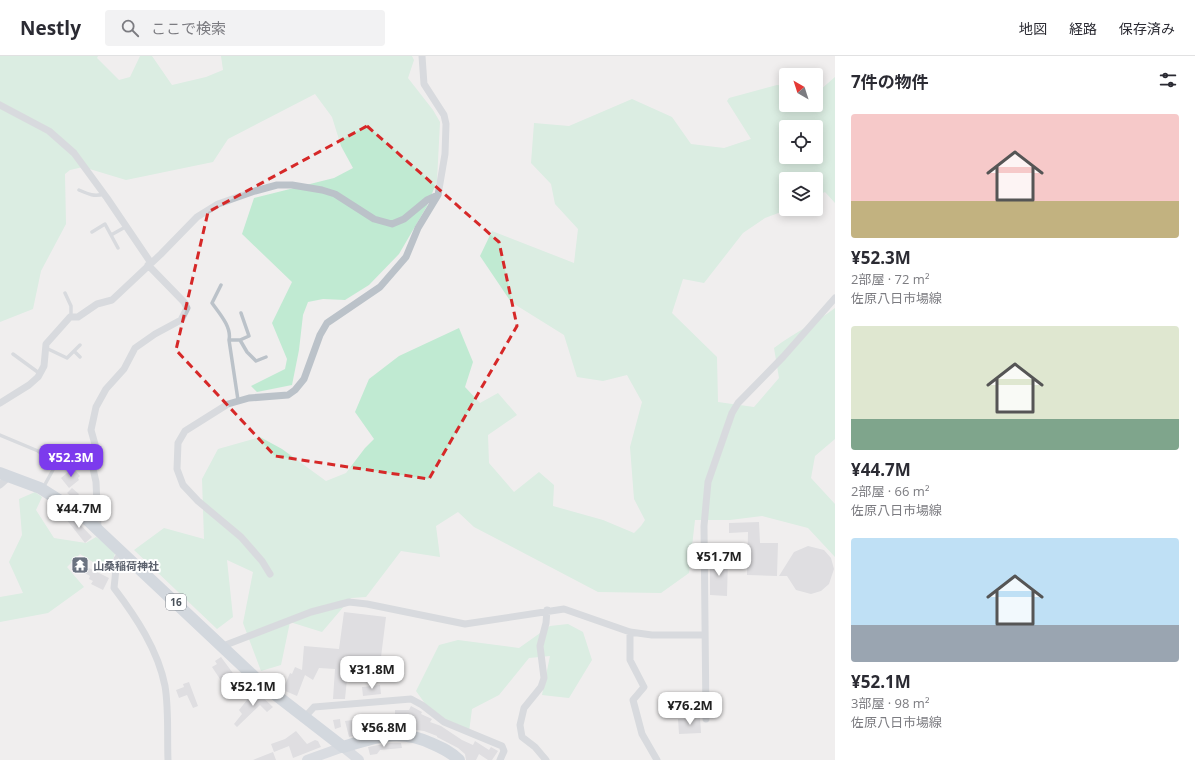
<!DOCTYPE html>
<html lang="ja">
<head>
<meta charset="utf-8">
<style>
	body { margin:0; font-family:"Open Sans","Noto Sans JP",sans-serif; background:#f2f2f3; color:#2b2b33; height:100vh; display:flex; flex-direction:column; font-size:15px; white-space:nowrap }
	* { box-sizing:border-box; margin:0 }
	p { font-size:13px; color:#7c7c81 }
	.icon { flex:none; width:22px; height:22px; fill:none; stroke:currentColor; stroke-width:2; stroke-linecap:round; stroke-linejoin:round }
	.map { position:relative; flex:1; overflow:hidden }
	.drawer { display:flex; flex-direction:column; background:#fff; width:360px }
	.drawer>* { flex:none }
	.needle { width:26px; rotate:321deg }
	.controls { position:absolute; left:779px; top:12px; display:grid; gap:8px }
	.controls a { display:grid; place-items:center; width:44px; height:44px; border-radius:4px; background:#fff; box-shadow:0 2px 10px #0003; font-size:20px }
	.price { position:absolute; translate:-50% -34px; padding:0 9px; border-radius:8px; background:#fff; color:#222; font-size:13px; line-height:26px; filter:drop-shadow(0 1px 2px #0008) }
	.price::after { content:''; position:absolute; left:50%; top:24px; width:12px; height:9px; margin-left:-6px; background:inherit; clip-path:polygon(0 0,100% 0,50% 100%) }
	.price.selected { background:#7c3aed; color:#fff }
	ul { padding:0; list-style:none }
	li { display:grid; align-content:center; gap:8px; height:212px; padding:0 16px }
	li span { display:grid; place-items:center; height:124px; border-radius:4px; color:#555 }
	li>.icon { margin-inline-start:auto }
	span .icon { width:72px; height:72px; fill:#fffc; stroke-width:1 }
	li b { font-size:17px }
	h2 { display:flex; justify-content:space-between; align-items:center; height:48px; padding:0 16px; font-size:17px }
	header { display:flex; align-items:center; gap:24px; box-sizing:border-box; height:56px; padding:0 20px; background:#fff; border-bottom:1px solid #e1e1e2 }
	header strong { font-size:19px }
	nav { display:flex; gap:22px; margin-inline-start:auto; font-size:14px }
	.search { width:280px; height:36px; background:#f2f2f3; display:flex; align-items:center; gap:10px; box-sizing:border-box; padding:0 14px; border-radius:4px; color:#7c7c81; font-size:15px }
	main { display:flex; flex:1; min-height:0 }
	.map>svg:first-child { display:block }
</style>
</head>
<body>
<header>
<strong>Nestly</strong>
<div class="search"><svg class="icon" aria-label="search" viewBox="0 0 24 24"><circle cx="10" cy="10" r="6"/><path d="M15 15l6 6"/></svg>ここで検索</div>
<nav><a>地図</a><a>経路</a><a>保存済み</a></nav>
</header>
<main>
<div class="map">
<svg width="835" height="704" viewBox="0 0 835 704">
	<rect width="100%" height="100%" fill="#f0eeee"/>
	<path fill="#c0ead2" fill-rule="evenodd" d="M0,0H98L97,2L119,24L130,21L140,0H152L172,29L206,21L223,14L221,0H412L414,4L408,22L433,54L440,66L437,125L427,150L399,198L369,229L345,244L323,243L308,246L303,259L299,294L292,329L257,336L251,330L285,313L287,303L272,267L292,226L242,178L254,142L334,122L353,112L341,90L332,61L315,38L228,83L213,106L126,124L83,111L70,114L65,118L66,168L41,215L33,253L0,266Z
		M835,21V147L825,136L816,140V123H786V153H789L765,162L743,177L704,227L683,223L672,257L717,301L718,346L754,351L779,322L774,292C794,277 815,267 835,252V383L815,400L811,422L835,448V501L808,472L762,460L730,464H695L689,517L661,537L598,536L474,471L458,456L436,470L440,501L401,495L366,541L351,542L322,576L290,566L281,609L261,615L243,567L253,516L227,504L233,561L217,573L134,494L164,472L204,483L202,423L218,393L260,381L282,393L326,425L346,417L365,392L374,383L355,356L369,323L399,300L459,272L473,306L465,331L480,347L498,337L517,359L488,379L489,407L514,436L539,416L554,429L553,450L603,464L634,477L641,470L645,464L634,443L630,391L642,346L627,319L603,325L577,321L564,279L511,246L480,200L492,175L574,207L578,173L555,148L551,128L531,107L534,67L569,70L632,43L672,61L691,88L724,92L751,83L727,45L729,42L777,29L786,30V49H816V33L820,34ZM786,71H816V101H786Z
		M35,436L42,441L36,454L54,482L86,487L96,481L116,495L111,509L101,511L80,498L67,511L84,531L48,557L0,566V541L23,537L9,506L22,479L19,443Z
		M568,568L583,576L592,604L569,642L542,639L550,600L529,602L499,639L472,653L469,676L432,657L416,635L439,589L458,584L519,592L550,570Z"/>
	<path fill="#c9cad0" d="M73,412L80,420L78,422L79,424L69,432L61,422Z
		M72,432L79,438L75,443L67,437Z
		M70,460L76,464L92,481L85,487L66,463Z
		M759,466L760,487H778L777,520L747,519L748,476L729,477V467Z
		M808,490L824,494L831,502L834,513L829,528L821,535L811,538L796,534L787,520H779L794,496Z
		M710,502H728L727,540L710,539Z
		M77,503L88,509L87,511L109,522L103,534L91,528L93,525L89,523L90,520L71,509Z
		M344,556L386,561L379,617L348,613L345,643H333L335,613L319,612L313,624L305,619L297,640L283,634L290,617L292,618L295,611L302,614L304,590L339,593Z
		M221,601L238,624L226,632L212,611L217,608L215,605Z
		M189,626L198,650L193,652L187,639L179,642L176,634L184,631L183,628Z
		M380,629L381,638L363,640L362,631Z
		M255,634L273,651L267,656L260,649L237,671L234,668L242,658L239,654Z
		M669,638H680V657H669Z
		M411,650L422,656L421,658L432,663L430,666L441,670L462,684L473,689L475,685L489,694L491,691L498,695L492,704H488L479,698L476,704H466L465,698L458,692L437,681V680L424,675L402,672L404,663H395V654H409Z
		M373,658L375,674L366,675L365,661L366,659Z
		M700,662L701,677L679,678L678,663Z
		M340,663L341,671L335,673L333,664Z
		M352,664L356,679L349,681L345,665Z
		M296,675L307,688L315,684L318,685L321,691L293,702L289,690L274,696L271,688L285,683Z
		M389,687H401L402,692L380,694L377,698L370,699L368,691Z
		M273,696L276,704H253Z"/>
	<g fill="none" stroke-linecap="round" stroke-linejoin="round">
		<path stroke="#bbc2c9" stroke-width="3.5" d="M79,134C88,138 94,141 104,138
			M92,176L105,168L118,192
			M111,179L127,170
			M221,229L212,247C219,257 232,271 229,284L238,344
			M65,237L71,250V261
			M229,284H240L249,280L241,257
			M240,284L247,296L256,305L266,301
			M46,292L67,302L80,289
			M74,295L80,301
			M13,298L39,317
			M0,379L38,395L53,406L54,412L43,432"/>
		<path stroke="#bbc2c9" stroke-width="7" d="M0,49L49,75L74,97L107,142L151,207
			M0,347L29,329L38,321L44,310L46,288L70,261H78L97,248L112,244L161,198L197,161L218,148L255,135L277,129H292L322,134L335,138L374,163L392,168L404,163L427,144L438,139
			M0,429L10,420
			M98,472L96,426L92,408L96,392L91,374L96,351L106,333L124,313L135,292L155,278L181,264L187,252L184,246L148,209
			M122,496L117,503L114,532C136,561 158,594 165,630C169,654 167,680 168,704
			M270,518L262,505L241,481L198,445L183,429L177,413L178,387L185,375L228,348L249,342L288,339L295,334L304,323L320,279L327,267L380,231L406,201L418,172L438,139L445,98L446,68L444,59L424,28L422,0
			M630,576V604L644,631L633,644L642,678L657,704
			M223,590L311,556L349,546L367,548L465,568L564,553L630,576L652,579H705
			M304,662L314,651L411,643L422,649L444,666L502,690L504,695L500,704
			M706,663L704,470L708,426L732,357L738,347L783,301L835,242
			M546,704L535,691L522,681L520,669L524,652L541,631L544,622L540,590L546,567L547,554"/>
		<path stroke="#bdc5d0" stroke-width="10" d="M307,704L343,691L359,704"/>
		<path stroke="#b0bcca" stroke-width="12" d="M0,417L40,432L81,458L263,629L343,691C376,681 400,672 433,688C442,692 451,696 459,704"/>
	</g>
	<path d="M0 0H835V704H0ZM367,70L499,186L517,270L429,423L275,400L176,294L208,156Z" fill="#f0eeee" fill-opacity=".55" fill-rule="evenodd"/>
	<path fill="none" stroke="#d62828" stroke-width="3" stroke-dasharray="8 5" stroke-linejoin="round" d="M367,70L499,186L517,270L429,423L275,400L176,294L208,156Z"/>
	<defs>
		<g id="temple-square" transform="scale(0.9)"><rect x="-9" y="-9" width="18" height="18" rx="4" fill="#6b7280" stroke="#fff"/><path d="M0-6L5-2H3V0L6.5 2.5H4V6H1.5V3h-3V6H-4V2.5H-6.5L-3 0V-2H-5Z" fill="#fff"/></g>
	</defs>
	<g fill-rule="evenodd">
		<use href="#temple-square" x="80" y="509"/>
	</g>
	<g text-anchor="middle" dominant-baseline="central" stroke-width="4" stroke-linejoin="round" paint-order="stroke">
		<rect fill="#fff" stroke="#7f848b" stroke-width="1" x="166" y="538" width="20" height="16" rx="3"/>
		<g font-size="10" font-weight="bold" fill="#485059">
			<text x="176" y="546">16</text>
		</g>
		<g font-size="11" font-weight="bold" fill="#5b616d" stroke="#fff" text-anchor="start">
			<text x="93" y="509">山桑稲荷神社</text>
		</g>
	</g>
</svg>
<div class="controls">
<a><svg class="needle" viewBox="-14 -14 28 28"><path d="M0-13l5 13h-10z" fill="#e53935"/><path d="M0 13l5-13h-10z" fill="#7c7c81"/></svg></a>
<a><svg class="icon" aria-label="locate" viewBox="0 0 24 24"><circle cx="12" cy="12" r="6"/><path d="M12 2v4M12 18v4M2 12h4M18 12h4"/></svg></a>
<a><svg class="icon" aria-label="layers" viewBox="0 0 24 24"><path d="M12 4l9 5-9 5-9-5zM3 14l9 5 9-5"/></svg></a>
</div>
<b class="price selected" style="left:71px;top:422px">¥52.3M</b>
<b class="price" style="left:79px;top:473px">¥44.7M</b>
<b class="price" style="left:719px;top:521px">¥51.7M</b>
<b class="price" style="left:372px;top:634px">¥31.8M</b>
<b class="price" style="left:253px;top:651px">¥52.1M</b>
<b class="price" style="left:690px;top:670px">¥76.2M</b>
<b class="price" style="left:384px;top:692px">¥56.8M</b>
</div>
<section class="drawer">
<h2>7件の物件<svg class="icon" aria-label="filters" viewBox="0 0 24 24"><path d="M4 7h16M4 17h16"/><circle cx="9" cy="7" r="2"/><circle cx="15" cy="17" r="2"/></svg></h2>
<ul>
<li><span style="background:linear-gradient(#f6c9c9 70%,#c2b280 0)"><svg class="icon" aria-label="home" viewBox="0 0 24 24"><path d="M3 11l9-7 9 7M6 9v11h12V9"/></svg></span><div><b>¥52.3M</b><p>2部屋 · 72 m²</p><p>佐原八日市場線</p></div></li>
<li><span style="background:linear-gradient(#dfe7d0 75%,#7fa58c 0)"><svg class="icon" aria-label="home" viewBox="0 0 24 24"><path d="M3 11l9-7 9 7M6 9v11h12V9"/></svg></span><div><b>¥44.7M</b><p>2部屋 · 66 m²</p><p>佐原八日市場線</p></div></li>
<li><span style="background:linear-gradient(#bfe0f5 70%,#9aa5b1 0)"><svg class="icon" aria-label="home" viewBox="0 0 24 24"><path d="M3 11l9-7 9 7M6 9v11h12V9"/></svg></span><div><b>¥52.1M</b><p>3部屋 · 98 m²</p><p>佐原八日市場線</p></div></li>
</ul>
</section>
</main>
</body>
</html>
